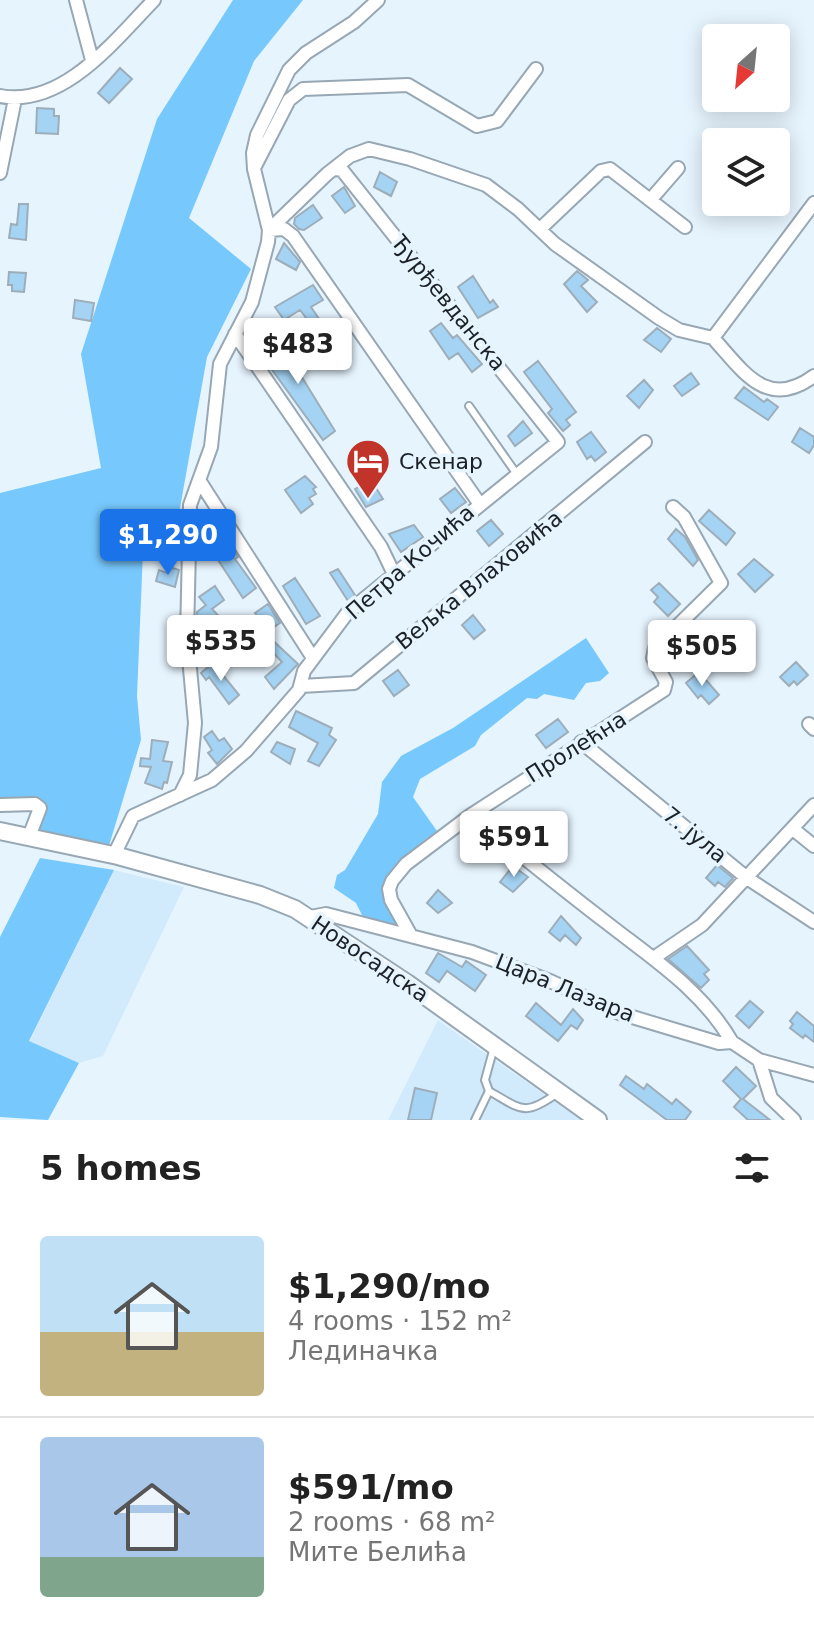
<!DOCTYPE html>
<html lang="en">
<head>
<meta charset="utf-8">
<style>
	body { margin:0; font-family:"DejaVu Sans",sans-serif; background:#f6f6f6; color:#222; height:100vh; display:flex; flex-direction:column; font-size:30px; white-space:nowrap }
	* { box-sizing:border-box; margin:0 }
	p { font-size:26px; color:#767676 }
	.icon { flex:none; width:44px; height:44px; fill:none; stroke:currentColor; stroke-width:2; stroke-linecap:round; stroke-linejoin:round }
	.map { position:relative; height:1120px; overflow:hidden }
	.drawer { display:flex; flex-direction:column; background:#fff; flex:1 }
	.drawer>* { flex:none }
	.needle { width:52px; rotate:207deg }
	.fabs { position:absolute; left:702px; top:24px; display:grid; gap:16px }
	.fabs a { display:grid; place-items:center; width:88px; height:88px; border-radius:8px; background:#fff; box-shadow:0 4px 20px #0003; font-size:40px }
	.price { position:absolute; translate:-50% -68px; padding:0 18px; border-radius:8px; background:#fff; color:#222; font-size:26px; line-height:52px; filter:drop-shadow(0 2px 4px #0008) }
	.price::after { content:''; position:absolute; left:50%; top:48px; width:24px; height:18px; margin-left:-12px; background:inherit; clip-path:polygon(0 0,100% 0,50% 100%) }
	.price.on { background:#1a73e8; color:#fff }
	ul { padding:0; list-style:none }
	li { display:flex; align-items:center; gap:24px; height:200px; padding:0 40px }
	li+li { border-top:2px solid #e0e0e0 }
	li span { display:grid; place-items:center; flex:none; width:224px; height:160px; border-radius:8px; color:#555 }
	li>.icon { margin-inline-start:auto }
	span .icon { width:96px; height:96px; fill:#fffc; stroke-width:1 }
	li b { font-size:34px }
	h2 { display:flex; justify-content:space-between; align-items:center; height:96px; padding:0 40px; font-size:34px }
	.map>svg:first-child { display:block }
</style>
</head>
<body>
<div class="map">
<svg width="814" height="1120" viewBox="0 0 814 1120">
	<rect width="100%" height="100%" fill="#e6f4fe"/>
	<path fill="#d2ebfc" d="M114,870L184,887L103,1056L79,1063L29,1042Z
		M438,1020L565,1109L582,1120H388Z"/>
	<path fill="#77c8fd" d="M233,0H303L254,61L189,218L251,269L207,357L173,547L143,551L137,696L141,740L108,849L27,830L39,799L0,798V493L101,468L81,354L157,119Z
		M586,638L609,673L600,681L586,683L574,700L544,694L537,699L527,698L481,735L475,746L420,779L413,797L437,831L422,842L385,882L384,892L401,924L394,926L363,917L356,903L334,888L337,875L345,870L378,814L382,782L401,756L453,728Z
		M40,858L114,870L29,1041L79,1063L48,1120L0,1117V937Z"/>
	<path fill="#a4d3f4" stroke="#9daeba" stroke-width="2" d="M120,68L132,79L109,103L98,93Z
		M37,108L54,109V116H59L58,134L36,133Z
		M380,172L397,182L391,196L374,187Z
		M344,187L355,206L345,213L332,196Z
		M19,204H28L26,240L9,238L11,224L17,225Z
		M313,205L322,218L304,230L299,229L294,224L295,218Z
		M284,243L300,262L296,270L276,259Z
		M577,271L588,280L581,286L597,302L587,312L564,284Z
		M9,272L26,273L24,292L12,291V285H8Z
		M473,276L490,303L493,300L498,307L478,318L458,287Z
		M313,285L323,300L311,307L326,329L334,324L343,338L329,348L300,310L284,320L275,307Z
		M75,300L94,303L91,321L73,318Z
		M441,323L453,338L457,335L482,364L472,372L458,353L449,359L430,331Z
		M657,328L671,339L661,352L644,340Z
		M297,330L302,337L284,348L335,431L323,440L262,356Z
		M538,361L576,412L566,420L570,425L563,431L548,413L552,409L524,372Z
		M691,373L699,384L682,396L674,386Z
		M644,380L653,390L639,408L627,396Z
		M744,387L764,402L767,399L778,407L768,420L735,398Z
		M523,421L532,433L515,446L508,436Z
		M800,428L814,437V445L809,453L792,442Z
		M591,432L606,452L595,461L591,456L587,459L577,442Z
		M305,476L316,487L313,489L316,494L309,498L313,504L301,513L285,490Z
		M371,480L383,499L366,507L355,489Z
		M455,488L466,502L451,513L440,499Z
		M709,510L735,533L726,545L699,521Z
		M491,520L503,534L489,546L477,531Z
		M414,525L423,537L401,552L389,534Z
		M676,529L685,537L698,560L693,566L668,539Z
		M221,530L238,557L235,559L256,588L243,598L205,540Z
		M754,559L773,575L755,592L738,574Z
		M169,567L179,570L175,587L156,581L159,570L167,573Z
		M338,569L355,595L348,601L330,573Z
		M295,578L320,616L306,624L283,586Z
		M659,583L680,604L668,616L654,602L658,597L651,590Z
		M215,586L224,600L212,609L229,627L217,636L211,629L205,634L196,624L197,612L206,605L199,597Z
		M268,604L280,623L268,631L255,613Z
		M473,615L485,630L474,639L462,625Z
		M252,621L298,664L274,689L265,677L282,662L260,639L246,652L238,643L255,632L249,624Z
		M704,644L718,658L715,661L718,665L707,674L693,656V652Z
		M796,662L808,675L797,685L794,681L789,686L780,677Z
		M213,663L239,695L229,704L209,677L206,680L201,673Z
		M398,670L409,685L394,696L383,681Z
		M699,672L719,695L709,704L701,695L698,698L686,683Z
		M296,711L332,728L329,735L336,740L319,766L308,761L318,743L289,727Z
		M558,719L568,732L546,748L536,735Z
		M212,731L219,741L224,738L232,749L217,764L208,753L212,750L204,737Z
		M152,740L168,742L163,761L172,762L167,783L164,782L162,789L145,783L151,767L140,766L141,758L150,759Z
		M277,742L295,749L290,764L271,752Z
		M717,865L733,878L725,887L718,882L715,886L706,878Z
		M513,866L528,877L513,892L500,882Z
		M438,890L452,903L438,913L427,903Z
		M561,916L581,938L576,945L565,935L560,941L549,932Z
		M687,946L709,970L704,974L709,980L701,988L668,959Z
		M438,953L462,967L466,961L486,975L475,991L447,971L439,982L426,973Z
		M750,1001L763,1012L749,1028L736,1016Z
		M536,1003L561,1025L573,1009L583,1020L577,1029L571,1025L558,1041L526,1016Z
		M797,1012L814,1026V1042L805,1035L803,1038L790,1028L793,1024L790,1021Z
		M736,1067L756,1086L743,1099L770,1120H748L734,1107L741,1099L723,1081Z
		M626,1076L644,1089L647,1084L672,1104L676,1099L691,1112L685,1120H667L620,1085Z
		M415,1088L437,1093L431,1120H408Z"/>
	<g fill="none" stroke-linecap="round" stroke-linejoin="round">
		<g stroke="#97a7b3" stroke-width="10">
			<path id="lane" d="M469,406L516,473
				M189,624L221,664
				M489,1091C521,1109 524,1117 556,1094
				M475,1120L489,1091L485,1080L494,1047"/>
		</g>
		<g stroke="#97a7b3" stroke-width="16">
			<path id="street" d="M76,0L92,60
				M0,96C63,108 115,40 154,0
				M255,166L289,100L303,89L408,85L477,126L497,121L536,69
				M0,173L15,99
				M652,198L678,168
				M540,229L601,171L610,169L685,227
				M269,230L327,174L350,156L369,149L410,159L486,185L518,209L555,244L659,318L679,330L713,338C743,371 767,411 814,376
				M269,230L284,229L293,236L479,503
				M235,334L381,547L393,572
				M713,338L814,203
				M199,480L313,658
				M301,686L354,683L645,442
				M809,724L814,729
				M581,742L747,878L814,922
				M180,795L190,775L195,723L187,636L190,505L211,447L220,364L252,302L268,242L269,230L254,169L253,153L257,135L289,70L306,53L354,22L378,0
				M0,805L35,804L40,808L29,837
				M471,815C516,851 561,888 607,923C653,959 702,990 732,1042
				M793,829L814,846
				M114,855L133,816L212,780L246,751L299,690L304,671L348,612L558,442L342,170L336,169
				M310,917L326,914L472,952L550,981L619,1013L719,1043L732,1042L759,1060L814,1075
				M410,934L391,900L389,889L392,881L406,864L471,815L664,690L666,682L653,658L655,648L721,583L684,517L673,507
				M655,957L702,925L814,805
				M759,1060L771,1098L794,1120"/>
		</g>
		<g stroke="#97a7b3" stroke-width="20">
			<path id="secondary" d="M0,831L118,856L260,895L295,909L407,983L598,1120"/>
		</g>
		<use href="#lane" stroke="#fff" stroke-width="6"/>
		<use href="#street" stroke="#fff" stroke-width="12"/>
		<use href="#secondary" stroke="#fff" stroke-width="16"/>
	</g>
	<defs>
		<g id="hotel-pin" transform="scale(2.3)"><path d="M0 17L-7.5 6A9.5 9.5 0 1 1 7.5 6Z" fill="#c13429" stroke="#e6f4fe"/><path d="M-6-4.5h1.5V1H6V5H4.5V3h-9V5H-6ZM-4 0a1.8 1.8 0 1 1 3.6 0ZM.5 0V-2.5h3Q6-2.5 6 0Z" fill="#fff"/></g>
	</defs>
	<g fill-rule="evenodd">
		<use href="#hotel-pin" x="368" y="461"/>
	</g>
	<g text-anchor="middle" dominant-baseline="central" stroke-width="7" stroke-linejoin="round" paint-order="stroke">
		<g font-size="22" fill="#1b2126" stroke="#e6f4fe">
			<text transform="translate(449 303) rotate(51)">Ђурђевданска</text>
			<text transform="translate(410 562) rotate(-41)">Петра Кочића</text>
			<text transform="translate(479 580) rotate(-39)">Вељка Влаховића</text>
			<text transform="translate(576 747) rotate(-32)">Пролећна</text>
			<text transform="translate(695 835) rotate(39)">7. јула</text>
			<text transform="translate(370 959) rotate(34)">Новосадска</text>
			<text transform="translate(565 988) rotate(22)">Цара Лазара</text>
		</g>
		<g font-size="22" fill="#1b2126" stroke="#e6f4fe" text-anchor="start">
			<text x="399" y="461">Скенар</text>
		</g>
	</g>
</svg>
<div class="fabs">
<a><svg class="needle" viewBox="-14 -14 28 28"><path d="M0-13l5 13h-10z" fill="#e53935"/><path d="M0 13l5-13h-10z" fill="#767676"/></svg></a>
<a><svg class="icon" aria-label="layers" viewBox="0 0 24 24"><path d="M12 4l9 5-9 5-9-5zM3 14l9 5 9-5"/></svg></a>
</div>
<b class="price" style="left:298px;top:386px">$483</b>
<b class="price on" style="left:168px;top:577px">$1,290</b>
<b class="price" style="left:221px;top:683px">$535</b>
<b class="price" style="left:702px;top:688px">$505</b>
<b class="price" style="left:514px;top:879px">$591</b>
</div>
<section class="drawer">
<h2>5 homes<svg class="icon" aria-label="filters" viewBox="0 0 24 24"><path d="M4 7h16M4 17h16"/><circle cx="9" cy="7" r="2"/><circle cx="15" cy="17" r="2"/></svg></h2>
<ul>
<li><span style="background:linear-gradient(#bfe0f5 60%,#c2b280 0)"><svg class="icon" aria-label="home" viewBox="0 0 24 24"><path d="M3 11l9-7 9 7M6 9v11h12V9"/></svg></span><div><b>$1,290/mo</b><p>4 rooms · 152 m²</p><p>Лединачка</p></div></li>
<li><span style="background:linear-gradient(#a9c7e8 75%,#7fa58c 0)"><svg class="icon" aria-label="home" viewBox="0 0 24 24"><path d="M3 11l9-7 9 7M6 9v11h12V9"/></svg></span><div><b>$591/mo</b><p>2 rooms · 68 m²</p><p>Мите Белића</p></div></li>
</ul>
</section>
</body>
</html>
